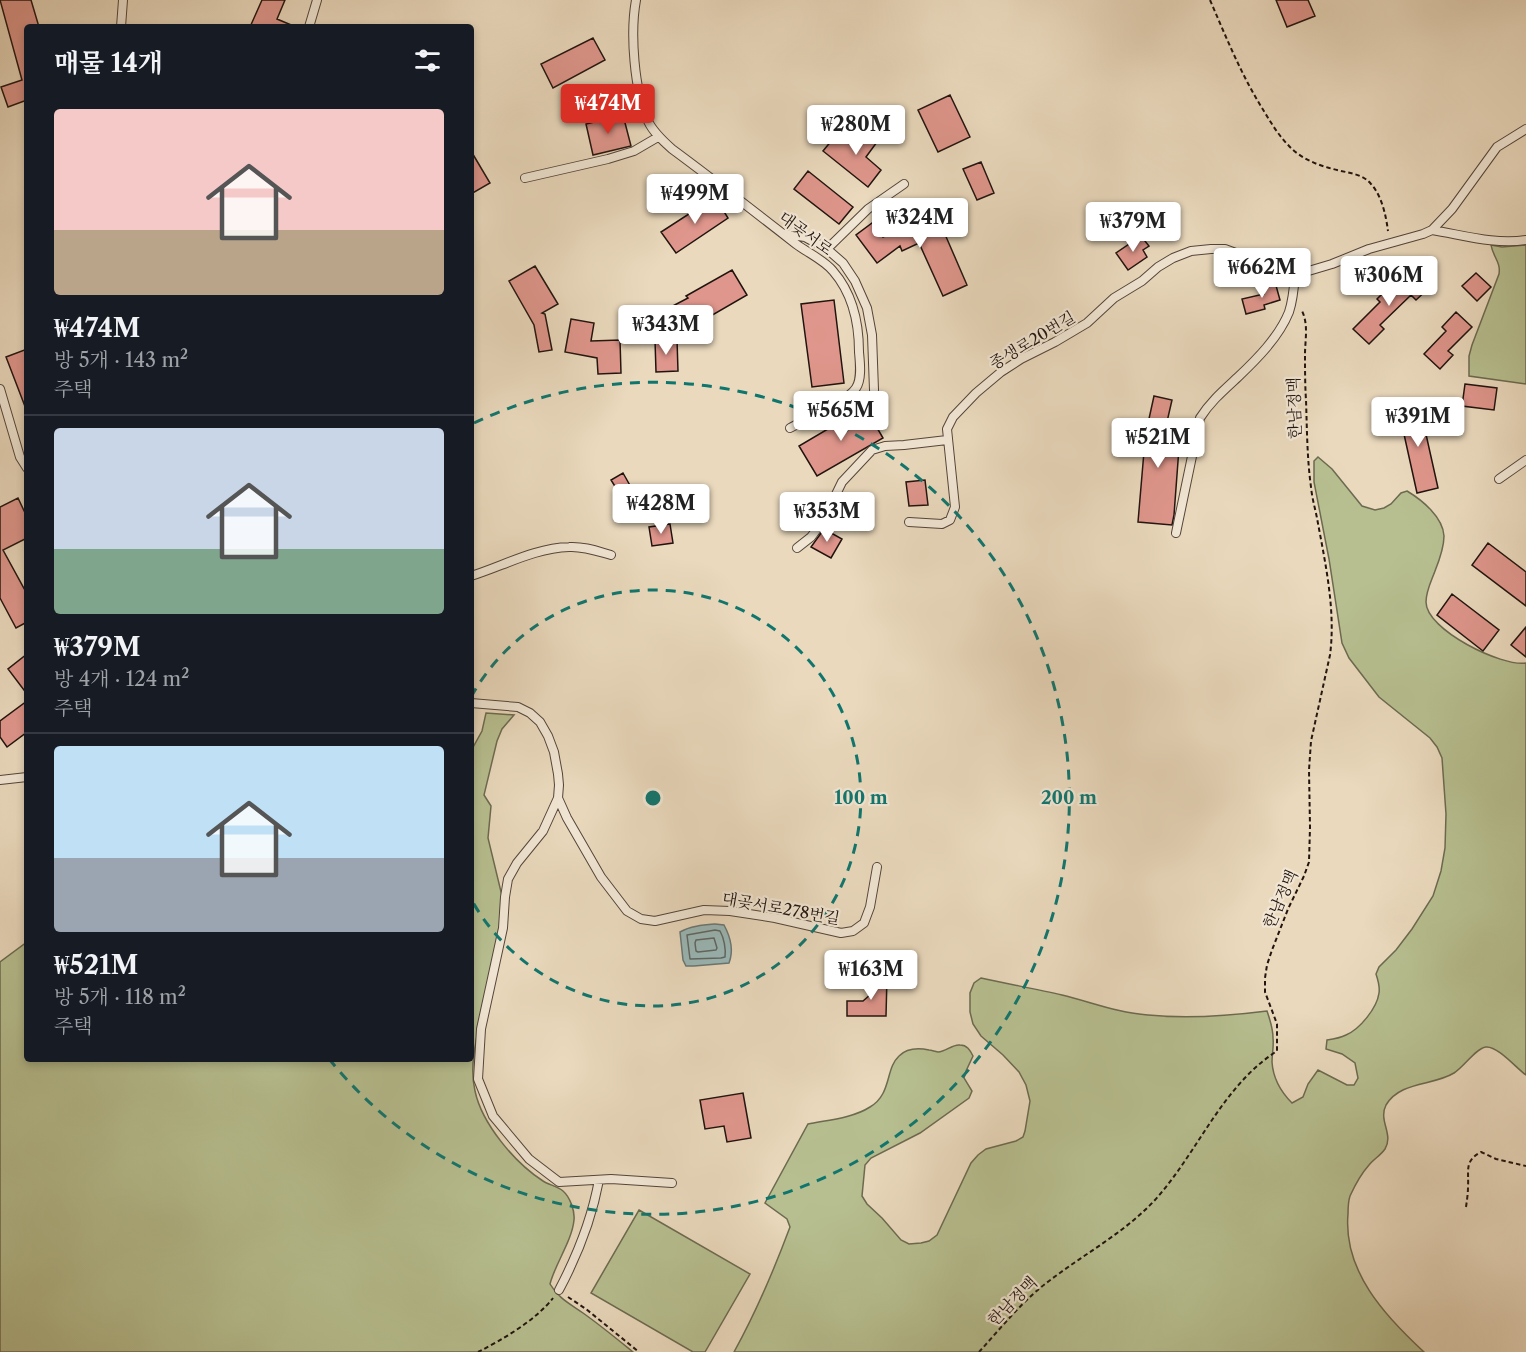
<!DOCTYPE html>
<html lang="ko">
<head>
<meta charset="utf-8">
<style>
	body { margin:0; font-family:"Libre Caslon Text","Noto Serif KR",serif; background:#20242c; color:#f1f3f6; height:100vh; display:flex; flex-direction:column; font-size:22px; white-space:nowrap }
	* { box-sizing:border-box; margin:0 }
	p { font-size:20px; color:#9ea1a6 }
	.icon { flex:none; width:33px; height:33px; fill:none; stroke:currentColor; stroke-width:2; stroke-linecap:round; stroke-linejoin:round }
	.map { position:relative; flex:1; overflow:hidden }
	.side { position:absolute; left:24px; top:24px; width:450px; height:1038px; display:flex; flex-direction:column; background:#171b24; border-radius:6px; box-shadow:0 3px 9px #0003 }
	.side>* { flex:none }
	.price { position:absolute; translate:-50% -51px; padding:0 14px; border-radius:6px; background:#fff; color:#222; font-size:20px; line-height:39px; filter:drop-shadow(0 2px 3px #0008) }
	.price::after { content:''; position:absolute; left:50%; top:36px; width:18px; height:14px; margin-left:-9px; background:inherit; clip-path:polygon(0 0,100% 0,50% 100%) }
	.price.selected { background:#d93025; color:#fff }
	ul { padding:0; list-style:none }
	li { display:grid; align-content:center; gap:12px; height:318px; padding:0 30px }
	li+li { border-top:2px solid #363941 }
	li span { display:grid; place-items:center; height:186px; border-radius:6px; color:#555 }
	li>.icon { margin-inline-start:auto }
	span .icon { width:108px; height:108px; fill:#fffc; stroke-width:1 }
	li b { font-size:26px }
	h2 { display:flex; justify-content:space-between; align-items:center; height:72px; padding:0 30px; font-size:26px }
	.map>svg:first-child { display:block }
</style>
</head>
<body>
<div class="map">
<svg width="1526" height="1352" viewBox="0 0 1526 1352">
	<rect width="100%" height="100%" fill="#ead9bd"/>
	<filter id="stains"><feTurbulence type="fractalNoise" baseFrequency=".00333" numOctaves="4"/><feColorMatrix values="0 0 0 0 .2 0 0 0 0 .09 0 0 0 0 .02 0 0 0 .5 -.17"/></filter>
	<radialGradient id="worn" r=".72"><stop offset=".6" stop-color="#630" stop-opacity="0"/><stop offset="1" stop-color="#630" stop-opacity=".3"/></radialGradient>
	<path fill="#b7bf90" stroke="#6c6a50" stroke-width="1.5" d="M1491,245L1502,247L1526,245V384L1469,376V356L1472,345L1499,274C1501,262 1493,257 1491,245Z
		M1318,457L1332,469L1362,506L1375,510L1384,508L1391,504L1401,493L1407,491C1422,500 1443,517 1444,536C1444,547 1439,561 1435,571C1431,582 1426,591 1426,602C1426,630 1502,667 1526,663V1075C1517,1069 1498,1046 1486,1047C1476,1048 1464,1067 1454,1073C1433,1086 1400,1081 1386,1105C1378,1121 1394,1134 1385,1149C1381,1155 1374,1159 1369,1165C1361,1174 1355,1185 1350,1196C1348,1202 1348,1208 1348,1214C1343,1271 1385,1316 1424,1352H734C756,1312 774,1270 790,1227L787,1219L765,1203L808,1124C828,1120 853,1118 870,1107C892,1094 885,1069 899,1056C907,1048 919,1048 929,1050C931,1050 937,1052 938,1052C946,1052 952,1044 960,1045C967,1045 970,1050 973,1056L966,1071L964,1078L972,1091L969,1098L920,1133L871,1158L865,1165L862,1196L867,1204L882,1218L901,1240L909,1244L921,1243L929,1241L937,1235L971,1163L978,1155L986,1149L1016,1141L1023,1137L1025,1131L1030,1101L1026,1085L1019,1072L1003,1055L981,1036L973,1024L970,1012V993L974,983L981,978C1008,984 1036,989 1062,995C1091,1002 1118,1013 1148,1015C1187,1019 1228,1016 1267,1011C1270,1020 1273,1028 1273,1038C1274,1046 1272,1054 1272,1062C1273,1078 1281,1092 1292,1103L1303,1097L1308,1084L1318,1070L1347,1085H1354L1358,1078L1355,1063L1342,1054L1326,1049L1327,1040C1334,1039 1340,1038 1346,1035C1360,1029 1377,1008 1379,993C1380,987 1378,980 1376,974L1379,967L1396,950L1412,929L1433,896L1441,871L1445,848L1446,814L1442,758L1437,747L1430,738L1379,697L1349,658L1342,643L1329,559L1314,482V461Z
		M486,713L514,715L502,729L497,741L484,795L491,806L488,838L503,900L504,921C498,948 492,975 485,1001C479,1030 468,1062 475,1091C482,1124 515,1163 543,1181C549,1185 557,1186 563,1191C570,1197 575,1211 574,1220C572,1241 555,1264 550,1284C558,1298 570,1304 583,1313C600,1325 617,1339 633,1352H0V962L27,942V1059H471V751L482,731Z
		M639,1210L750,1274L705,1352H693L591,1293Z"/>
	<path fill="#9ab9b9" stroke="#6a7775" stroke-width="1.5" d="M715,924L724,925C730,936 734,950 729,963L694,966H686L683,960L680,932C690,926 703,925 715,924Z"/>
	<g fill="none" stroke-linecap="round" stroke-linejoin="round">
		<path stroke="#5e6664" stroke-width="1.5" d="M715,930L720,931C724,938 726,949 725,957L721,958L690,959L687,935Z
			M714,938L717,948L716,950L698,952L696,951L695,943L696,940Z"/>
	</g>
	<path fill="#df968c" stroke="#21140f" stroke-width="1.5" d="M0,0H31L39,27H27V100L8,107L1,87L22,80Z
		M262,0H285L277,19L296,27H250Z
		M1276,0H1308L1315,16L1287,27Z
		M593,38L605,60L553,88L541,64Z
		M950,95L970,137L938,152L918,110Z
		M623,115L631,146L593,155L586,124Z
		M865,127L880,138L866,157L881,170L868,187L823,151L837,134L851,145Z
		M471,151L490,183L471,194Z
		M981,162L994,193L977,200L963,169Z
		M808,171L853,207L839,224L794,189Z
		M715,197L728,218L676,253L661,232Z
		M941,211L949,230L944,232L967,285L943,296L919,243L902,251L900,246L877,263L856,235L872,223L883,237Z
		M1141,236L1149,246L1143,250L1147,257L1128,270L1116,253Z
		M535,266L558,304L542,313L545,314L552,350L539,352L534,325L509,281Z
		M732,270L747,295L695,325L698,330L681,339L665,310L688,298L686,296Z
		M1416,273L1430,287L1416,300L1411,295L1380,325L1384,329L1369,344L1353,329L1380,302L1377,299L1391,285L1397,291Z
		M1476,273L1491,287L1477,301L1462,286Z
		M1275,282L1280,300L1264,305L1265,309L1246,314L1242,299L1264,294L1262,286Z
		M834,300L844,383L812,387L801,304Z
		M1456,312L1472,327L1448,351L1453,355L1440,369L1424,354L1446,331L1442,327Z
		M571,319L594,323L591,341L620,340L621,373L598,374L597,358L565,352Z
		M677,339L678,371L656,372L655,340Z
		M27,349V409H26L6,357Z
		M1465,384L1497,388L1494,410L1462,406Z
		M1154,396L1172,400L1166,426L1165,447L1179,448L1174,515L1172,525L1138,522L1146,428H1147Z
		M1419,403L1438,488L1417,493L1398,407Z
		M865,407L883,438L817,476L799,446Z
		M623,473L632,489L621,496L611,480Z
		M925,480L928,505L909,506L906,482Z
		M18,498L27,517V538L3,550L27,594V622L16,628L0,598V507Z
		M670,524L673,543L652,546L649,527Z
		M824,529L842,539L831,558L811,547Z
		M1488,543L1526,572V606L1472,565Z
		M1452,594L1499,630L1483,651L1437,615Z
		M1526,627V657L1511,645Z
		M27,654V694L8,669Z
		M27,701V732L7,747L0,737V721Z
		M871,977H887L886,1016H847V1001H863L871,994Z
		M743,1093L751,1138L727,1142L724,1126L705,1129L700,1100Z"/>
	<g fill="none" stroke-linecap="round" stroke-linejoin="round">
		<g stroke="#53453a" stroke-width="10">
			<path id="service" d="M636,0C630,33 634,90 648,121C653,132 663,141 672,149C714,180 755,212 796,244C808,253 824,260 833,271C853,294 859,323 859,352C860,363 862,379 856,388C847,402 806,419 790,428
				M121,27L123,0
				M309,27L317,0
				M525,178L608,159L634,151L658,137
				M1432,230C1463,235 1495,245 1526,240
				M785,234L805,237L827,249L843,263L855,281L867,308L872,335L874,390
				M827,249L868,209L904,184
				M0,389L20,457L27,468
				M1499,479L1526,460
				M909,522L942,524L950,520L955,507L947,429L953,417L976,393L1001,372L1021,359L1055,342L1087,323L1114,298L1142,281L1158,267L1173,258L1191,251L1211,249H1225L1295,275L1332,264L1369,249L1423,234L1432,230L1452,209L1497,147L1526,129
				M1176,533L1200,418C1210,402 1224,390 1238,377C1257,359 1279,337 1289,312C1293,300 1294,288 1295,275
				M797,548L811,537L823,521L842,482L872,450L885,446L904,445L947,440
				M471,576C503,566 535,548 569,547C583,546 597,551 611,555
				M471,703L518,707L530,713L540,722L548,736L554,752L558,774L559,785L558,798L543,831L517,863L508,879L505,897L503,928L481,1029L478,1079L493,1116L529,1159L559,1182L611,1179L672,1183
				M0,780L27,777
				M558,798L567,818L601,877L627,911L641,919L655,921L704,910L730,911L775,918L841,933L853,931L864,923L870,907L877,867
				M559,1290C577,1256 592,1218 599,1180"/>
		</g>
		<path stroke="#21140f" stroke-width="2" stroke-dasharray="4.5 3" stroke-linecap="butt" d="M1210,0C1226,37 1241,74 1262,108C1270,121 1278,135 1289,146C1300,158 1317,165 1333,169C1347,173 1362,173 1371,184C1382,196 1386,216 1388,231
			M1466,1207C1467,1200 1468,1193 1468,1187C1469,1170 1464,1161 1481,1152L1496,1159L1526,1166
			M568,1297L586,1309L639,1352
			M478,1352C502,1340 536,1320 553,1298
			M979,1352C1001,1328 1023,1300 1049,1281C1084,1254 1124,1233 1154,1201C1198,1153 1221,1087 1277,1051V1024L1265,992V978L1267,965L1272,950L1288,909L1304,876L1309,862L1310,827L1309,770L1311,741L1330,655C1336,610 1325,562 1317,518C1315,508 1312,498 1311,487C1307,458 1307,429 1306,400C1305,385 1305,369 1305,354C1305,340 1309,323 1301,309"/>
		<use href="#service" stroke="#f1e6d4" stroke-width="8"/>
	</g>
	<g fill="none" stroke="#0f766e" stroke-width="3" stroke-dasharray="10 8">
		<path d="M471 697A208 208 0 1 1 471 899"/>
		<path d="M474 423A416 416 0 1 1 330 1060"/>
	</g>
	<g text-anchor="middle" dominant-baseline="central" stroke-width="4.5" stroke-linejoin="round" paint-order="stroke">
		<g font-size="16" fill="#21140f" stroke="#f1e6d4">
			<text transform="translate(806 233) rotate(36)">대곶서로</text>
			<text transform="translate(1032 340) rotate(-31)">종생로20번길</text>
			<text transform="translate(1294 408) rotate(-92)">한남정맥</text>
			<text transform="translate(1280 899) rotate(-66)">한남정맥</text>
			<text transform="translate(781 908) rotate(10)">대곶서로278번길</text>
			<text transform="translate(1012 1301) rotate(-45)">한남정맥</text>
		</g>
	</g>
	<circle cx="653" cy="798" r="9" fill="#0f766e" stroke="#f1e6d4" stroke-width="3"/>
	<g font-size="18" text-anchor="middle" font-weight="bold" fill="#0f766e" stroke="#f1e6d4" stroke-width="4.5" stroke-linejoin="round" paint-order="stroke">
		<text x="861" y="804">100 m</text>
		<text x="1069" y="804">200 m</text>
	</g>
	<rect width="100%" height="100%" filter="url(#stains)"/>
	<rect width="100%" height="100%" fill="url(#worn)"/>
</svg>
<b class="price selected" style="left:608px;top:135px">₩474M</b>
<b class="price" style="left:856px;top:156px">₩280M</b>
<b class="price" style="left:695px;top:225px">₩499M</b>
<b class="price" style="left:920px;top:249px">₩324M</b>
<b class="price" style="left:1133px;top:253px">₩379M</b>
<b class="price" style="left:1262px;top:299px">₩662M</b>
<b class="price" style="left:1389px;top:307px">₩306M</b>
<b class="price" style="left:666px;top:356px">₩343M</b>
<b class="price" style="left:841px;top:442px">₩565M</b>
<b class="price" style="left:1418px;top:448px">₩391M</b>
<b class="price" style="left:1158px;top:469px">₩521M</b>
<b class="price" style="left:661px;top:535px">₩428M</b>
<b class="price" style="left:827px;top:543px">₩353M</b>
<b class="price" style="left:871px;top:1001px">₩163M</b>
<section class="side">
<h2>매물 14개<svg class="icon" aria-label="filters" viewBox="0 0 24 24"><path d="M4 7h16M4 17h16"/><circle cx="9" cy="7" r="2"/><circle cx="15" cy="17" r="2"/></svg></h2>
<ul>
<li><span style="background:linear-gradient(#f6c9c9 65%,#b9a48a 0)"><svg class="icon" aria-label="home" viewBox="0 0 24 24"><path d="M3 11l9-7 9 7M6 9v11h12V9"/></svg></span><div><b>₩474M</b><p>방 5개 · 143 m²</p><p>주택</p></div></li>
<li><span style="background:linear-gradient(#c9d6e8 65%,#7fa58c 0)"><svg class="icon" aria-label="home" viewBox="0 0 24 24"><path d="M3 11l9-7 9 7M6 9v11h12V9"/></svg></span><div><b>₩379M</b><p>방 4개 · 124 m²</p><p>주택</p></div></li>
<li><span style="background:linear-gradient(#bfe0f5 60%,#9aa5b1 0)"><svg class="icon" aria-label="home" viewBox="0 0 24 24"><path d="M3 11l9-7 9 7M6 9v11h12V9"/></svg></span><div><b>₩521M</b><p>방 5개 · 118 m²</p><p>주택</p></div></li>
</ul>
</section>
</div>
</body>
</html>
